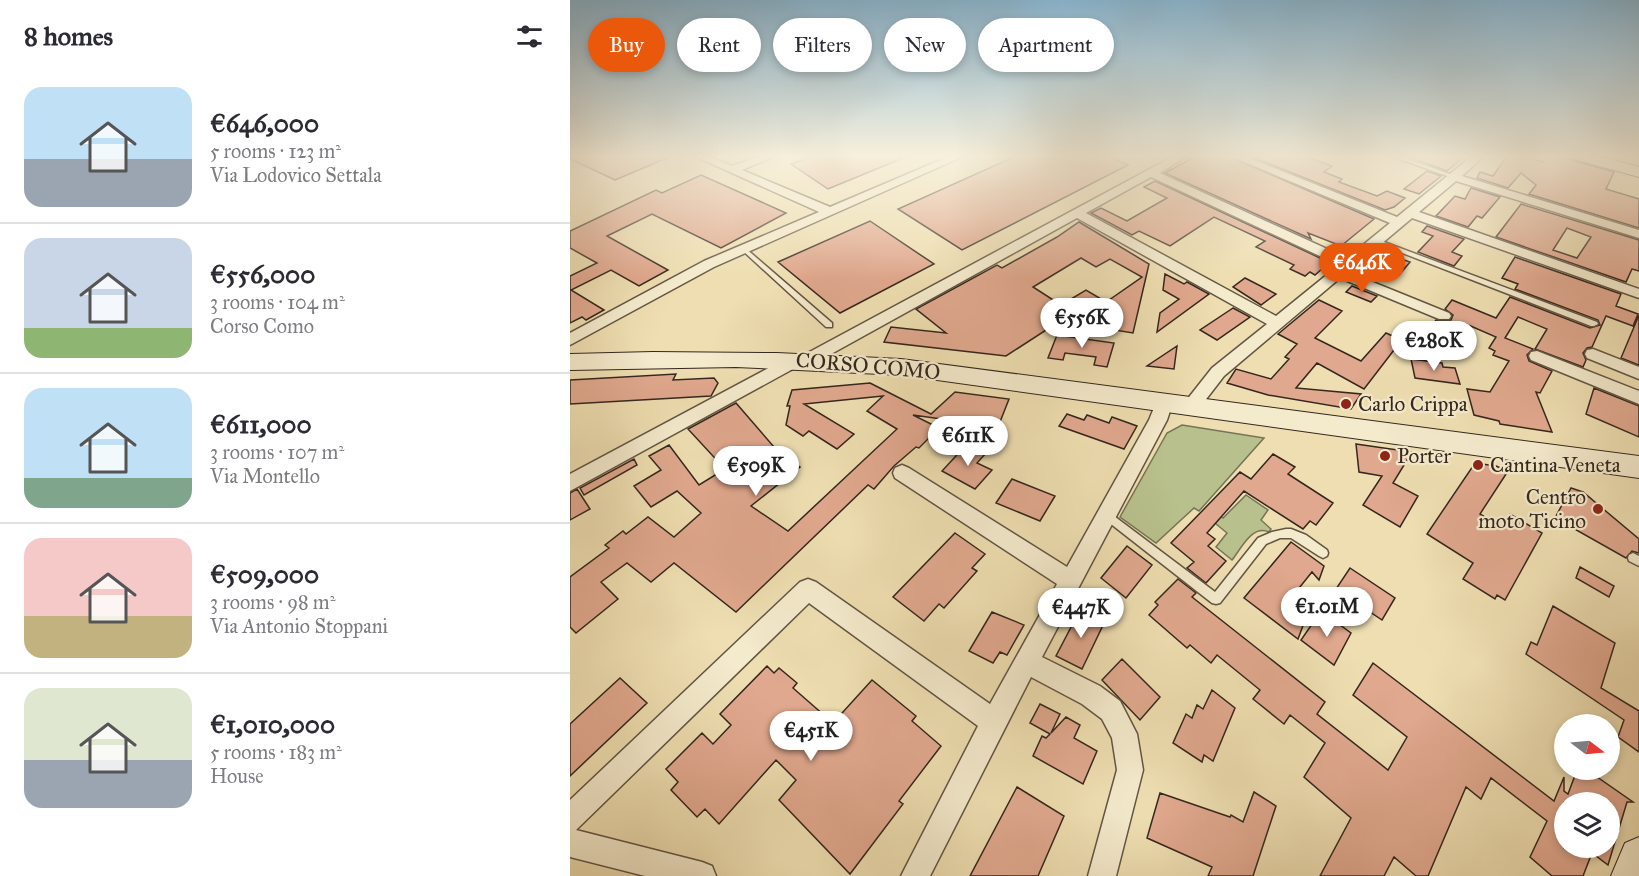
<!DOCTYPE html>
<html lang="en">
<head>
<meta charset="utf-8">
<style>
	body { margin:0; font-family:"IM FELL Great Primer",serif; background:#f2f2f3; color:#2b2b33; height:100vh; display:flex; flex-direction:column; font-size:22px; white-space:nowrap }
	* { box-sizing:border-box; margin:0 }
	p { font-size:20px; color:#7c7c81 }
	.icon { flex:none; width:33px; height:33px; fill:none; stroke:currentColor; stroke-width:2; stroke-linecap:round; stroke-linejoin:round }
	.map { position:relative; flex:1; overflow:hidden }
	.drawer { display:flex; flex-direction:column; background:#fff; width:570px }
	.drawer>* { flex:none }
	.guide { position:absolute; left:18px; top:18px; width:570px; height:54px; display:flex; gap:12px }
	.needle { width:39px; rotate:106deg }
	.fabs { position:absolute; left:984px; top:714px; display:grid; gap:12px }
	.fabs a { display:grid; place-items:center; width:66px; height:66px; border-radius:50%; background:#fff; box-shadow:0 3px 9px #0003; font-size:30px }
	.price { position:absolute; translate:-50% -51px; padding:0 14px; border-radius:21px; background:#fff; color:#222; font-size:20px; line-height:39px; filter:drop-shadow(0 2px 3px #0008) }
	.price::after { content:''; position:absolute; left:50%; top:36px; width:18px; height:14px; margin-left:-9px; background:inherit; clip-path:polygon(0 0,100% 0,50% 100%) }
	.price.current { background:#ea580c; color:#fff }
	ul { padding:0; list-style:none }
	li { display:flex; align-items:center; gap:18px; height:150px; padding:0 24px }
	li+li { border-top:2px solid #e1e1e2 }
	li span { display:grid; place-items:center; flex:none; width:168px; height:120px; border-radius:18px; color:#555 }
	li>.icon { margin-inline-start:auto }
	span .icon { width:72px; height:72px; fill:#fffc; stroke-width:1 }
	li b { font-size:26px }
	h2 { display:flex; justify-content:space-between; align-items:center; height:72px; padding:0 24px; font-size:26px }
	.tag { padding:0 21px; border-radius:27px; background:#fff; box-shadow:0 3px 9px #0003; font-size:21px; line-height:54px }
	.tag.current { background:#ea580c; color:#fff }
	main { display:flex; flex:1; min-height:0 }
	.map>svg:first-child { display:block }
</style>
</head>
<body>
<main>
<section class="drawer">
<h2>8 homes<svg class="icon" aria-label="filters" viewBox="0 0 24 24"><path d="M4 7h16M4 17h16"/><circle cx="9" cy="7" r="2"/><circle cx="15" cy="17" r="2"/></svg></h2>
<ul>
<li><span style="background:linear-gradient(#bfe0f5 60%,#9aa5b1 0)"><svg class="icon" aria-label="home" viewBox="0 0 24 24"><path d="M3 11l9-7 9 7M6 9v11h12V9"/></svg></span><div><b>€646,000</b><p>5 rooms · 123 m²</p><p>Via Lodovico Settala</p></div></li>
<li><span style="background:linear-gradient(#c9d6e8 75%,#8fb573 0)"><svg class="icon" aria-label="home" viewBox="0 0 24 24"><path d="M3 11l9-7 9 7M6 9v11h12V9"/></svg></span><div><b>€556,000</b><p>3 rooms · 104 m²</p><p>Corso Como</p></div></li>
<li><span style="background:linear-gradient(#bfe0f5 75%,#7fa58c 0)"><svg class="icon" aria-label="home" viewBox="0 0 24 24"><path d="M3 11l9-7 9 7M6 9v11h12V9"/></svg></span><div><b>€611,000</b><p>3 rooms · 107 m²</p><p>Via Montello</p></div></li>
<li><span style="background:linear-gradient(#f6c9c9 65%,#c2b280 0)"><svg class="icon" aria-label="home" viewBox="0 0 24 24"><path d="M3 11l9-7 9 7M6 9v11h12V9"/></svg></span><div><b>€509,000</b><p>3 rooms · 98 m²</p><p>Via Antonio Stoppani</p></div></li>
<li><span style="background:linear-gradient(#dfe7d0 60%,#9aa5b1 0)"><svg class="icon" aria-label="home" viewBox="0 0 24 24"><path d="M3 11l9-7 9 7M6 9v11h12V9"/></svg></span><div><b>€1,010,000</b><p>5 rooms · 183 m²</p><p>House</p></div></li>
</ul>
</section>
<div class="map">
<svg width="1069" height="876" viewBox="0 0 1069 876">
	<rect width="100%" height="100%" fill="#eedeb1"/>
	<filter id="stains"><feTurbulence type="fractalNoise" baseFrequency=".00333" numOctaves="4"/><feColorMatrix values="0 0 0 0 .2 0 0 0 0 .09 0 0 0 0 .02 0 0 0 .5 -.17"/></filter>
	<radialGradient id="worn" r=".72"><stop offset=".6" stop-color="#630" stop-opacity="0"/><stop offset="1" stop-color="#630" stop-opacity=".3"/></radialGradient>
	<path fill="#b8c18d" stroke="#767456" stroke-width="1.5" d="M612,425L694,438L629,511L624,508L586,543L550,517L597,433Z
		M676,495L698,510L691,520L701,529L699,532C682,524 671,549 662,560L646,547L657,533L634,514L639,508L653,518Z"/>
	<path fill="#e0a88e" stroke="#34271e" stroke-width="1.5" fill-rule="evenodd" d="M0,156H102L45,180L0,159Z
		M243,156H338L258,189L221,164Z
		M446,156H538L558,165L392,250L328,209Z
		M626,156H658L804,219L771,246L738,233L741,239L595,173Z
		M680,156H734L762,166L754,172L772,179L769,182L807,196L817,191L835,198L824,207L815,210Z
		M843,156H895L877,171L842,158Z
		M937,156H951L973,162L976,156H987L1044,172L1036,189L1069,199V228L959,194L966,185L951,173L938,188L907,178L910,172L923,176Z
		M857,171L871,176L849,194L834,189Z
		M131,175L216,213L151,248L82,214L37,236L98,270L69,286L41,270L1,290L34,310L16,320L12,317L0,323V276L27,263L0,248V231L86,190L92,193Z
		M585,181L750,258L754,267L745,275L740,272L735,276L720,269L724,265L686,247L695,241L644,217L600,246L569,231L562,235L521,213L531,208L557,221L597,198L574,187Z
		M901,188L930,197L912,218L907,216L898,227L866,216L885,196L895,199Z
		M951,204L1069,240V271L1062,269L1056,282L926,237ZM997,228L1021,237L1007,258L983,250Z
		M300,221L364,264L270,313L208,262Z
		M509,222L579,264L563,333L544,330L548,313L510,308L436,356L314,342L321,327L376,333L346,309L427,265L432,268L487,237ZM511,258L526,267L540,259L572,277L539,300L531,299L516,290L491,305L463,287Z
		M857,226L894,239L882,252L892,256L884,266L848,252L863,236L852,232Z
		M823,256L840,262L829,275L812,267Z
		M945,257L1051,294L1046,306L1068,314L1063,326L1036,316L1022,347L1017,348L1013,353L1016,360L1013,367L965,349L977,329L948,317L935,338L963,349L957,355L959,361L982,371L970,393L966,392L982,432L930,424L929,421L904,415L897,389L920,392L939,361L923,355L925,351L919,348L926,337L896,324L887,338L861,327L866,320H881L883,315L875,309L882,300L926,318L940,297L1020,328L1030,325L1028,320L945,289L948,284L932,278Z
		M595,274L614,284L617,282L639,294L587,332L590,313L609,299L593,290Z
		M675,278L706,294L691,305L663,287Z
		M782,286L807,296L801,302L776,292Z
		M749,300L772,311L745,338L791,361L816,333L838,343L831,353L824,350L794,389L747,363L726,388L791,394L781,409L698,395L657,383L666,369L701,379L719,359L715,357L727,344L708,334Z
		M663,308L680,317L647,340L630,330Z
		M1069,315V365L1051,358Z
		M487,335L544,343L537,367L524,365L526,357L495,353L493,360L478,358Z
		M607,346L604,369L577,366Z
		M841,359L872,363L873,367L885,368L890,384L845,378Z
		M106,374L103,380L144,378L148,383L141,396L0,404V380Z
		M300,383L361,414L385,392L439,399L428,427L343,415L369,428L349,448L346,447L324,466L304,489L298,485L166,612L104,563L81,582L57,563L31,582L48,599L6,633L0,627V577L39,548L35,545L53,531L56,534L78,517L104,537L131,513L107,491L81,507L64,486L91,470L79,456L99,445L129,485L155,469L118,429L166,403L210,454L230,467L181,506L218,531L327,429L297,411L313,396L234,404L284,434L267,449L239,431L233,436L216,425L220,406H217L222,390Z
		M1024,388L1069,406V437L1016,414Z
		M497,414L514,420L517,415L539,423L542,417L567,426L554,449L489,426Z
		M398,443L417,452L407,463L422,470L405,489L372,471Z
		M786,444L842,452L823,483L848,496L830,527L793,505L812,476L789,472Z
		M703,454L725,467L718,474L763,503L746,525L740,521L733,529L674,491L637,533L645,539L638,546L656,561L636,583L617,568L624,562L601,543L670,472L681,479Z
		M64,459L67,465L14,495L10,488Z
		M905,463L926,466L938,471L910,514L932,528L940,514L972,533L935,600L927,595L925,599L893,579L903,563L857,534Z
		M442,479L485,496L470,521L426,503Z
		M1001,488L1013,492L1069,539V553L1062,551L1056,558L985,518Z
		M7,489L20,509L0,520V493Z
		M385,533L415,554L402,568L407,571L374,608L369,604L354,621L323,597Z
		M721,542L754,566L749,580L742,572L725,593L741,604L728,639L674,598Z
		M557,546L582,565L556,598L531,578Z
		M1010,567L1044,586L1039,597L1006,578Z
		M780,568L825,598L812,620L766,589Z
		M608,579L626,593L622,597L755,702L747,714L818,770L837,737L783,695L803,663L984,801L994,777V791L998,794L1007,770H1017L1063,802H1057L1038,865L1022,853L1013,876H982L960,857L977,821L921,778L911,799L896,787L858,876H846L824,857L814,876H750L781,818L734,777L755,743L720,715L714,724L683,699L690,690L647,655L641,663L620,645L617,648L579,615L588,605L585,602ZM994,802H1040V848H994Z
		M983,606L1045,643L1031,688L1069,711V752L1048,737L1054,720L956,654L961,642L967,645Z
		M510,610L535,621L512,669L486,656Z
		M751,611L781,633L764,665L731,640Z
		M422,612L454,625L437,655L430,652L423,663L399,651Z
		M552,659L590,697L570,720L532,680Z
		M197,666L204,673L209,668L227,683L223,688L263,723L302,680L346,716L342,721L371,746L329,801L333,804L280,874L209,800L226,780L206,760L149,824L135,809L127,817L101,790L108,782L96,769L132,733L143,744L161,725L150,714Z
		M50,678L77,703L0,776V724Z
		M642,690L665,708L643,761L634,755L632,762L603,743L616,714L622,718L627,705L633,709Z
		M470,704L490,714L481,733L496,717L510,725L504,738L527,751L513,784L463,756L472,736L476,738L480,734L460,723Z
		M447,787L494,816L468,876H400Z
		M684,792L706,806L683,876H638L642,867L577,838L590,793L660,817L661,815L673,822Z"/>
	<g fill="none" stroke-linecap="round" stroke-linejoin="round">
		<g stroke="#625543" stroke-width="3">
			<path id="lane" d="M821,156H829L888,177L883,178Z
				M806,239L1027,322L1028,324L1024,326H1021L804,242L803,241Z
				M174,247L262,323V327H256L172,250L171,249Z
				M536,510L645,592L688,538L702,532L716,529H721L736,535L757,550L758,553L757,556L753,558L749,556L721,538H710L696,544L650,603L646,604L642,603L532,517L531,514L532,511Z
				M1063,553L1069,556V566L1059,561L1058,558L1059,555Z"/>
		</g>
		<g stroke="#625543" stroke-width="3">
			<path id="street" d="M124,156H138L162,166L190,156H205L172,170L260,207L380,156H394L144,267L0,345V333L134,261L249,212Z
				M604,156H617L590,173L777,258L820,223L660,156H674L827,217L902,156H914L892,176L1069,230V238L886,181L849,212L1069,289V298L842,218L778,272L879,313L881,316L879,319H869L770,278L654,376L627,411L621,412L615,411L612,406L642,368L697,324L507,218L243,364H232L0,491V474L221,356H232ZM581,177L769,265L706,316L516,213Z
				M1023,349L1069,367V379L1017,358L1015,354L1017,350Z
				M967,351L1069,391V404L961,360L959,356L961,352Z
				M594,396L600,398L603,402L597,420L472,657L530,686L550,701L567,734L573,770L546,876H518L547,770L542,738L532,719L512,704L461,677L360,876H331L408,726L239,603L6,830L132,862L142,866L146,876H75L0,857V800L230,582L238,579L246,582L420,704L487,584L325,478L323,473L325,468L332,465L339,468L497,567L579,420L588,398Z"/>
		</g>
		<g stroke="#34271e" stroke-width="2">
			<path id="secondary" d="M1001,156H1027L1069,167V177L1004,159Z
				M83,352L207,353L331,359L1069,456V478L331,375L166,367L0,370V354Z
				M1069,837V876H1041L1055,843Z"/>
		</g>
		<use href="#lane" fill="#f4eacc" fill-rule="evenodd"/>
		<use href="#street" fill="#f4eacc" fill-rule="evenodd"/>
		<use href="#secondary" fill="#f4eacc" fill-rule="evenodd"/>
	</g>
	<linearGradient id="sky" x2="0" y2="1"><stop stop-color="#89b7d3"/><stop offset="0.56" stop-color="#f7f0dc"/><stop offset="1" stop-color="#f7f0dc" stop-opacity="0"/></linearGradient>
	<rect width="1069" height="279" fill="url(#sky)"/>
	<g fill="#8f2418" stroke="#f4eacc" stroke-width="2">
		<circle cx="776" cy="404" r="6"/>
		<circle cx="815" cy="456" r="6"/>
		<circle cx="908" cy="465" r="6"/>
		<circle cx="1028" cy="509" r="6"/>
	</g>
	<g text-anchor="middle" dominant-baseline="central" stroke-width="4.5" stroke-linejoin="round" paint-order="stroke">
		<g font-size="21" fill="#34271e" stroke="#f4eacc">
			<text transform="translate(298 366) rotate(5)">CORSO COMO</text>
		</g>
		<g font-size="21" fill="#34271e" stroke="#f4eacc" text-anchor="start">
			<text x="788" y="404">Carlo Crippa</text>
			<text x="827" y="456">Porter</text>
			<text x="920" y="465">Cantina Veneta</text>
			<text x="1016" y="497" text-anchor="end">Centro<tspan x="1016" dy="24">moto Ticino</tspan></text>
		</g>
	</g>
	<rect width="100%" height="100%" filter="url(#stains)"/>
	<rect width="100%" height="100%" fill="url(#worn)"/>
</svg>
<div class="fabs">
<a><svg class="needle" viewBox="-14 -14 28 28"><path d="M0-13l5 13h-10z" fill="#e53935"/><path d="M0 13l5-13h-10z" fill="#7c7c81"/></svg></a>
<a><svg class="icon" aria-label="layers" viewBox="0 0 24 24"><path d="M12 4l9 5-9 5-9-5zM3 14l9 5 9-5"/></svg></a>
</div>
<b class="price current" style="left:792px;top:294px">€646K</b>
<b class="price" style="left:512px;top:349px">€556K</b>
<b class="price" style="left:864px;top:372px">€280K</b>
<b class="price" style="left:398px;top:467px">€611K</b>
<b class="price" style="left:186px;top:497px">€509K</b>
<b class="price" style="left:757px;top:638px">€1.01M</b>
<b class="price" style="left:511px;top:639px">€447K</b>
<b class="price" style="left:241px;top:762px">€451K</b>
<div class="guide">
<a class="tag current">Buy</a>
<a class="tag">Rent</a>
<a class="tag">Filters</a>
<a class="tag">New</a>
<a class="tag">Apartment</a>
</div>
</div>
</main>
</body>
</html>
